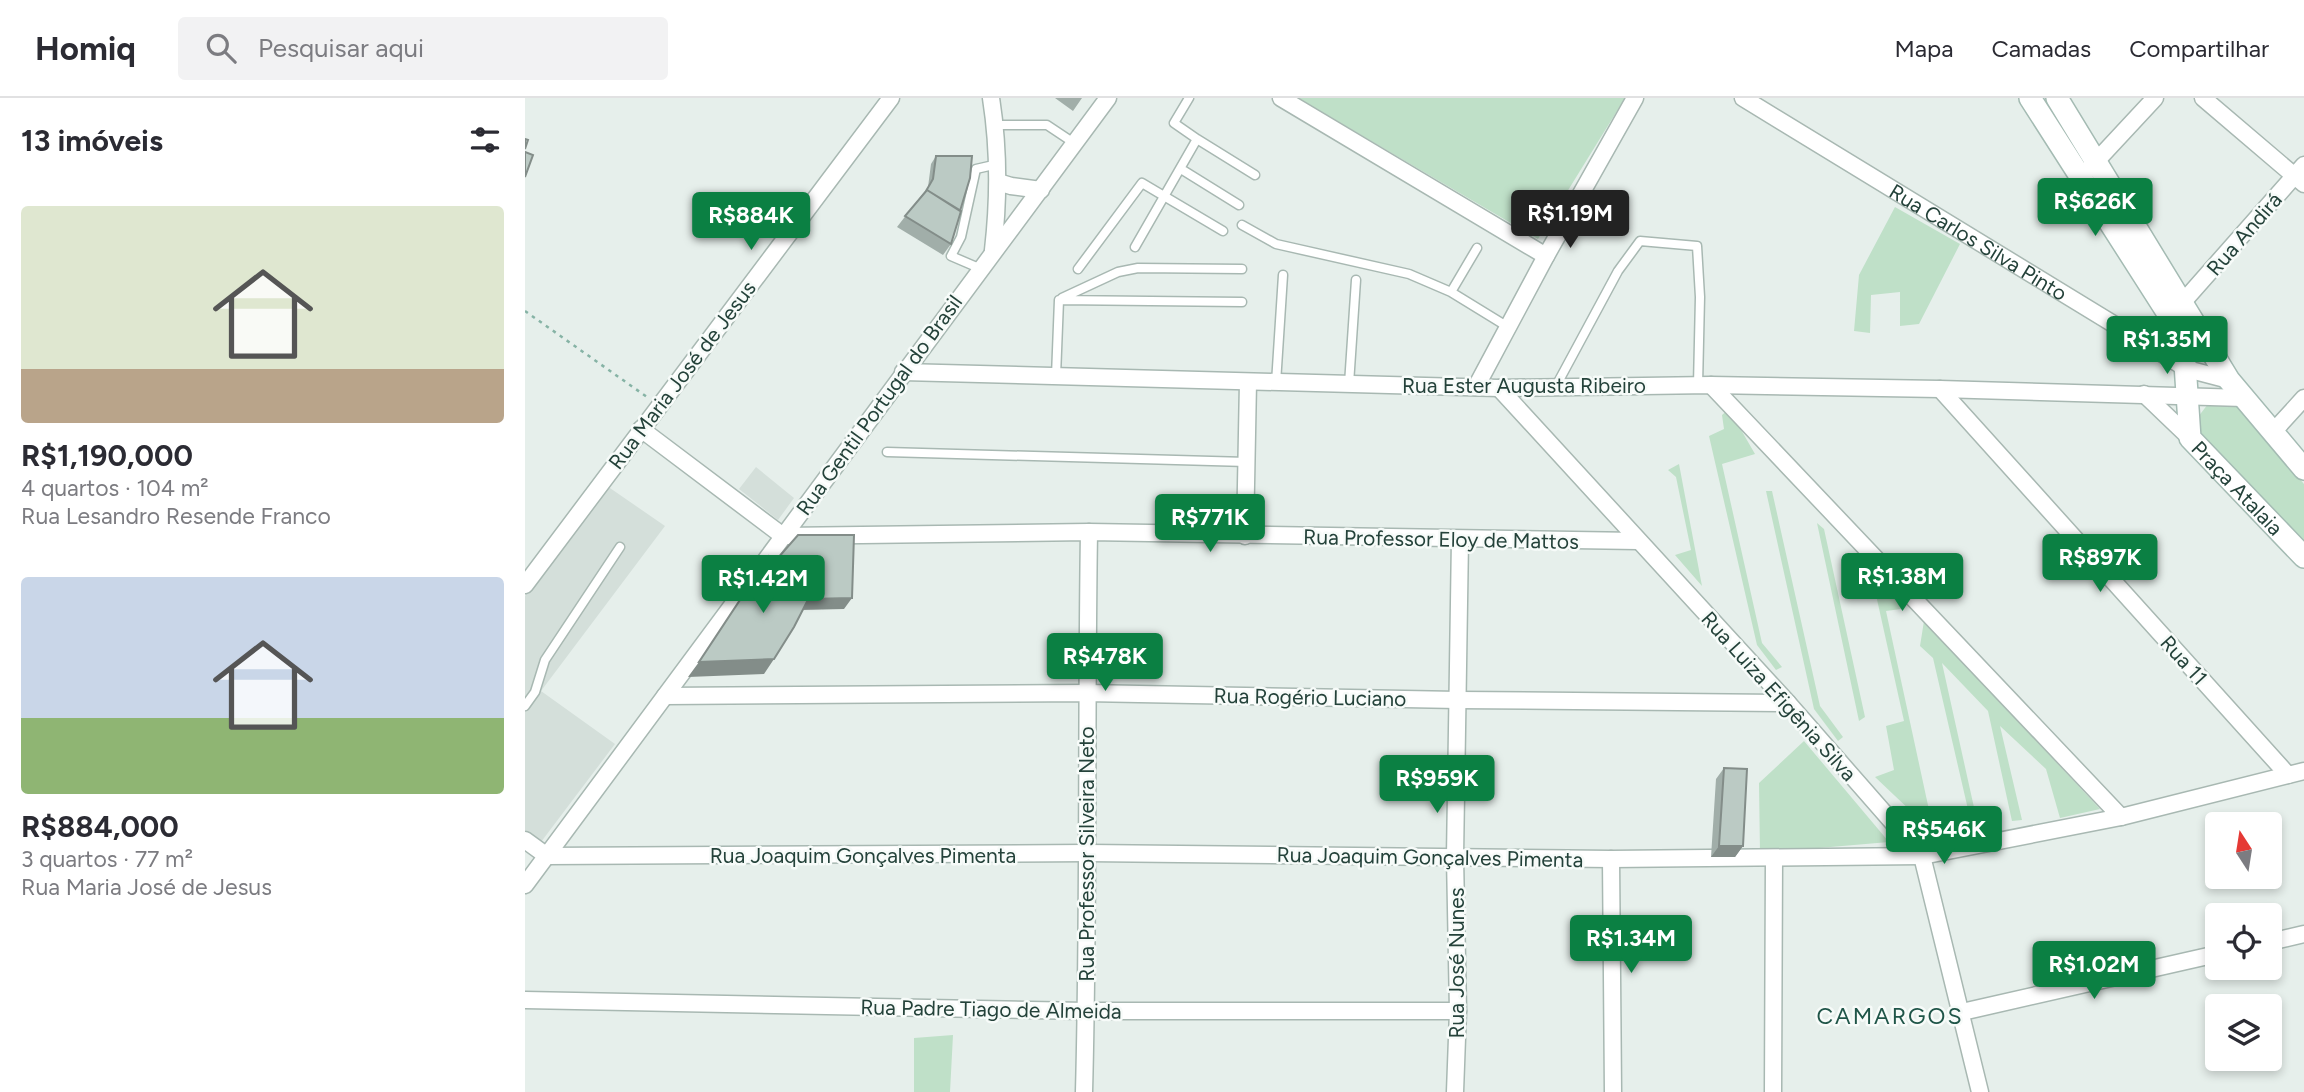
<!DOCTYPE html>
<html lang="pt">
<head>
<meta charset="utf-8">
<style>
	body { margin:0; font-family:Figtree,sans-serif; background:#f2f2f3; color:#2b2b33; height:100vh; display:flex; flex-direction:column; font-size:26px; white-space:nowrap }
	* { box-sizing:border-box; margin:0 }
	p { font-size:23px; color:#7c7c81 }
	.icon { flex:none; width:38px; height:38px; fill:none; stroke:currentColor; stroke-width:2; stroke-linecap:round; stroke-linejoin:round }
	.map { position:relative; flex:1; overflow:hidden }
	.sheet { display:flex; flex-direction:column; background:#fff; width:525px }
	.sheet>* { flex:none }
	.needle { width:46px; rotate:348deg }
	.buttons { position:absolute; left:1680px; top:714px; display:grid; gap:14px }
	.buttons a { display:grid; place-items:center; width:77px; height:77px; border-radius:7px; background:#fff; box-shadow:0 4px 10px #0003; font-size:35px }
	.price { position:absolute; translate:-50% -60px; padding:0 16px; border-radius:7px; background:#0b8043; color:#fff; font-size:23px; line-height:46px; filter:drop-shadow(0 2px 4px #0008) }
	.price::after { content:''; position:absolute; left:50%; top:42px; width:21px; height:16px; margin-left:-10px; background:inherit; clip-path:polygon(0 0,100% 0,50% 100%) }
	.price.on { background:#222; color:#fff }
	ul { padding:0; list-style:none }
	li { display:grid; align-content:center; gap:14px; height:371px; padding:0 21px }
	li span { display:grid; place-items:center; height:217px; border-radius:7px; color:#555 }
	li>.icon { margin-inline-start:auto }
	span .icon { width:126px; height:126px; fill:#fffc; stroke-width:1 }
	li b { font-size:30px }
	h2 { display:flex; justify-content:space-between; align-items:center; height:84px; padding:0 21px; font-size:30px }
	header { display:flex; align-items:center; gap:42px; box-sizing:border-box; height:98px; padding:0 35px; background:#fff; border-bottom:2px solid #e1e1e2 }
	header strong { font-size:33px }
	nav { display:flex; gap:38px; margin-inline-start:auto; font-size:24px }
	.search { width:490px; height:63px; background:#f2f2f3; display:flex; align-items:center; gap:18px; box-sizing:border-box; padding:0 24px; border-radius:7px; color:#7c7c81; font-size:26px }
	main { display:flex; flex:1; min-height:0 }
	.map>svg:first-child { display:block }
</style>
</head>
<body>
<header>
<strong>Homiq</strong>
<div class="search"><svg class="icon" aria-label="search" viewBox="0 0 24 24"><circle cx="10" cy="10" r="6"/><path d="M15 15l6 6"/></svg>Pesquisar aqui</div>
<nav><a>Mapa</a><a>Camadas</a><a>Compartilhar</a></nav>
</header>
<main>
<section class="sheet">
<h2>13 imóveis<svg class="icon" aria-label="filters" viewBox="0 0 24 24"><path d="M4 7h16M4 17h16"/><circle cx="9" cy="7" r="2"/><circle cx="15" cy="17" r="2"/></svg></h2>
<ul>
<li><span style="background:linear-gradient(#dfe7d0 75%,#b9a48a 0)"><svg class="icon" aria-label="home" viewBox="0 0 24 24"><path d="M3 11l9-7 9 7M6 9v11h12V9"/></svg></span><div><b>R$1,190,000</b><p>4 quartos · 104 m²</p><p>Rua Lesandro Resende Franco</p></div></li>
<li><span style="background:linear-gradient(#c9d6e8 65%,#8fb573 0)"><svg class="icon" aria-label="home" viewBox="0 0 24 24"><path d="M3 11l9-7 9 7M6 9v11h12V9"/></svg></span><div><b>R$884,000</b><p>3 quartos · 77 m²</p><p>Rua Maria José de Jesus</p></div></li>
</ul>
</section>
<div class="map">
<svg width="1779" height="994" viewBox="0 0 1779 994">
	<rect width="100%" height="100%" fill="#e6efeb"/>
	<path fill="#d4dfda" d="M231,369L269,400L253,422L214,391Z
		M82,388L140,428L16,593L90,646L16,744L0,732V498Z"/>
	<path fill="#bfe0c8" d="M773,0H1100L1013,141Z
		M1370,109L1435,146L1394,226L1375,228V194L1346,197L1345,235L1329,233L1334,177Z
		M1683,306H1706L1717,312L1779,386V451L1675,336L1673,319Z
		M1204,311L1230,356L1197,366L1237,545L1257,569L1251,572L1232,547L1184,338L1199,331L1197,317Z
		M1154,366L1177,488L1150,457L1166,452L1151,379L1143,372Z
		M1241,393H1247L1295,608L1318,639L1313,643L1289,611Z
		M1292,425L1299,431L1340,619L1334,623Z
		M1364,480L1379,496L1376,511L1361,513L1409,735L1350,679L1369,672L1361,628L1379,623L1349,488Z
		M1399,523L1575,711L1535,720L1521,671L1475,628L1497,722L1487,723L1463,613L1417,565L1454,732L1448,733L1408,560L1395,548Z
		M1279,643L1364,744L1235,755L1234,685Z
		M428,937L425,994H389V940Z"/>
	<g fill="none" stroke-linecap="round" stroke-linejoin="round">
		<g stroke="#a8b8b2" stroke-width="11">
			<path id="lane" d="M470,27H522L549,45
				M672,41L730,77
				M656,71L714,107
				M717,127L751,146L884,176L926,194L983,229
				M610,149L672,41L649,25L664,0
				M454,170L426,158L436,139L451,71L473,66
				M553,171L617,85L698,133
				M926,194L952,150
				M537,200L593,174L613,170L717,171
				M531,278L534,202L717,204
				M751,285L758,177
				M824,286L831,182
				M1031,288L1093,173L1115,143L1172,148L1175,199L1173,287
				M362,354L722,364
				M0,608L10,594L20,562L95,449"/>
		</g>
		<g stroke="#a8b8b2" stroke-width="19">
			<g id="street">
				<path d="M466,0C474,51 474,100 468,152"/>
				<path d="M756,0L1021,158"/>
				<path id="s1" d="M1218,0L1662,271L1704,282"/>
				<path d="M1678,0L1779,86"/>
				<path d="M1563,72L1630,0"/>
				<path d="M473,84L486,88L516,92"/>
				<path d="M1658,204L1779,67"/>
				<path d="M378,274L974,290L1186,287L1415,291L1719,300"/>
				<path d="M1186,287L1596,719"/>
				<path d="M951,289L1021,158L1110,0"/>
				<path d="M974,290L1263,605L1397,758L1455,994"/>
				<path d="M1415,291L1763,677"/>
				<path d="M1619,296L1665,340"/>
				<path d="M116,331L258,438L564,434L1113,443"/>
				<path d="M1748,334L1779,300"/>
				<path d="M720,438L723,284"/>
				<path d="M0,487L366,0"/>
				<path d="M140,598L561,595L933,602L1263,605"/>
				<path d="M0,742L22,758"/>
				<path d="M22,758L563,755L1086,761L1397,758L1596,719L1779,673"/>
				<path d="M1086,761L1088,994"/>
				<path d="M0,787L583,0"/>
				<path d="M1745,844L1779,836"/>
				<path d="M0,902L561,913H933"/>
				<path d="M1437,914L1692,856"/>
				<path d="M559,994C564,807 561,621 564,434"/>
				<path d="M930,994L933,913L930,759L935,441"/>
				<path d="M1248,994L1249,760"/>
			</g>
		</g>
		<g stroke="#a4bbb3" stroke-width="24">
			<g id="secondary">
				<path id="s2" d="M1505,0L1649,225L1659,251L1665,340L1779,459"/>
				<path d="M1532,0L1704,282L1779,371"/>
			</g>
		</g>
		<path stroke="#86b3a5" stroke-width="2.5" stroke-dasharray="3.5 5" stroke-linecap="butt" d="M0,213L122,299"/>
		<use href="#lane" stroke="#fff" stroke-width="8"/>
		<use href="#street" stroke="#fff" stroke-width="16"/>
		<use href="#secondary" stroke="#fff" stroke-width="21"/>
	</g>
	<path fill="#a1aea9" d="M530,0H557L548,13Z
		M411,58L426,146L418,157L372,129L403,89L406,66Z
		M1199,670L1218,748L1210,759H1186L1191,681Z"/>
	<path fill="#838d89" d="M327,500L319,511L275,512L283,501Z
		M249,561L239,576L163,579L174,564Z
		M1194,748H1218L1210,759H1186Z"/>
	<path fill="#bbcac4" stroke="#838d89" stroke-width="2" d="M0,41L3,42L0,51Z
		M0,54L8,57L0,79Z
		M411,58H447L445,80L435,113L402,92L401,93L408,81Z
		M402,92L436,113L426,146L380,118Z
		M273,437H329L327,500L283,501L290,488L269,467L252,461Z
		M244,458L269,467L290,488L269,529L249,561L174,564Z
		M1199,670L1222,671L1218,748H1194Z"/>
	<g text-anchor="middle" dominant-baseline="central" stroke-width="5" stroke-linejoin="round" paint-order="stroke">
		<g font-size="21" fill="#24423a" stroke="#f7fbf9">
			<text transform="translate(1719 136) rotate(-49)">Rua Andirá</text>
			<text stroke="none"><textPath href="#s1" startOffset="276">Rua Carlos Silva Pinto</textPath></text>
			<text transform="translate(157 277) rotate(-53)">Rua Maria José de Jesus</text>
			<text x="999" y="287">Rua Ester Augusta Ribeiro</text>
			<text transform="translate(354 307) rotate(-54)">Rua Gentil Portugal do Brasil</text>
			<text stroke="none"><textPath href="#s2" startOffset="453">Praça Atalaia</textPath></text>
			<text transform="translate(916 441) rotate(1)">Rua Professor Eloy de Mattos</text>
			<text transform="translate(1659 562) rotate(48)">Rua 11</text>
			<text transform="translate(1254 598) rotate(48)">Rua Luiza Efigênia Silva</text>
			<text transform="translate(785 599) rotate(1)">Rua Rogério Luciano</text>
			<text transform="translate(561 756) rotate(-90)">Rua Professor Silveira Neto</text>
			<text x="338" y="757">Rua Joaquim Gonçalves Pimenta</text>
			<text transform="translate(905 759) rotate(1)">Rua Joaquim Gonçalves Pimenta</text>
			<text transform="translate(931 865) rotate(-90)">Rua José Nunes</text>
			<text transform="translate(466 911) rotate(1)">Rua Padre Tiago de Almeida</text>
		</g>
		<g font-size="23" letter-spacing="2" fill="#1f5548" stroke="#f7fbf9">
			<text x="1365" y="918">CAMARGOS</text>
		</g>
	</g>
</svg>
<div class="buttons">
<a><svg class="needle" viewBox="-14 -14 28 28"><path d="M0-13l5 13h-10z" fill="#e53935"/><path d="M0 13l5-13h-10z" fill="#7c7c81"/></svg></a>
<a><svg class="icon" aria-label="locate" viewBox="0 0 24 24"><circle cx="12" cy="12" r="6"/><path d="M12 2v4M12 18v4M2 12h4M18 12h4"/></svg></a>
<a><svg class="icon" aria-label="layers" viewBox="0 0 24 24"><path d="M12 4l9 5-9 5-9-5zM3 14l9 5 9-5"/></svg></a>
</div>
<b class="price" style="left:1570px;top:140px">R$626K</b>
<b class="price on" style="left:1045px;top:152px">R$1.19M</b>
<b class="price" style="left:226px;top:154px">R$884K</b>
<b class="price" style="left:1642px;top:278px">R$1.35M</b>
<b class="price" style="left:685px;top:456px">R$771K</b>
<b class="price" style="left:1575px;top:496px">R$897K</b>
<b class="price" style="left:1377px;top:515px">R$1.38M</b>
<b class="price" style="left:238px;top:517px">R$1.42M</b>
<b class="price" style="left:580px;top:595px">R$478K</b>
<b class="price" style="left:912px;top:717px">R$959K</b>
<b class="price" style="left:1419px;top:768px">R$546K</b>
<b class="price" style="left:1106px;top:877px">R$1.34M</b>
<b class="price" style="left:1569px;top:903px">R$1.02M</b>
</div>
</main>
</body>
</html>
